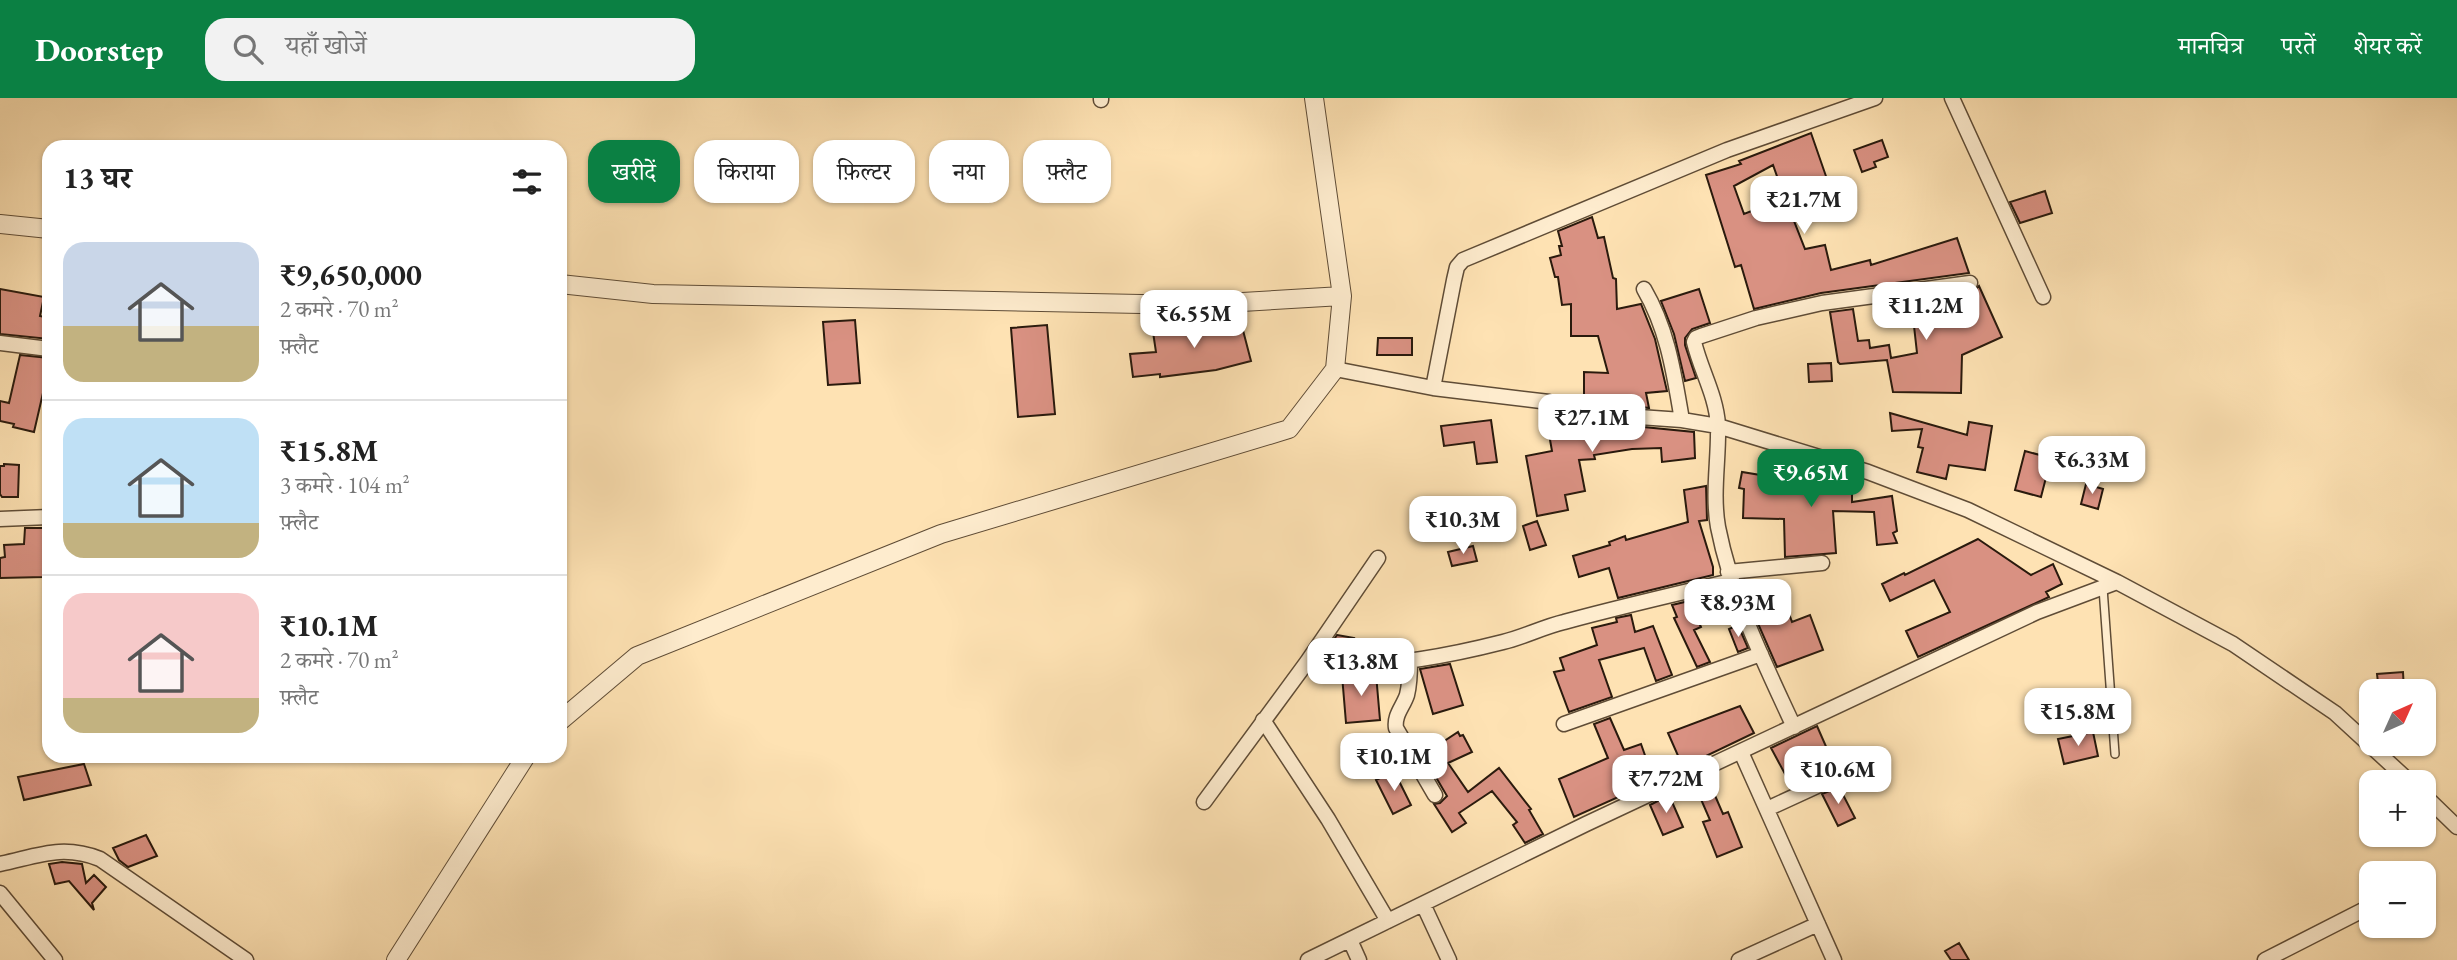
<!DOCTYPE html>
<html lang="hi">
<head>
<meta charset="utf-8">
<style>
	body { margin:0; font-family:"EB Garamond","Noto Serif Devanagari",serif; background:#f2f2f2; color:#222; height:100vh; display:flex; flex-direction:column; font-size:26px; white-space:nowrap }
	* { box-sizing:border-box; margin:0 }
	p { font-size:23px; color:#767676 }
	.icon { flex:none; width:38px; height:38px; fill:none; stroke:currentColor; stroke-width:2; stroke-linecap:round; stroke-linejoin:round }
	.map { position:relative; flex:1; overflow:hidden }
	.panel { position:absolute; left:42px; top:42px; width:525px; height:623px; display:flex; flex-direction:column; background:#fff; border-radius:21px; box-shadow:0 2px 5px #0004 }
	.panel>* { flex:none }
	.hud { position:absolute; left:588px; top:42px; width:665px; height:63px; display:flex; gap:14px }
	.needle { width:46px; rotate:45deg }
	.controls { position:absolute; left:2359px; top:581px; display:grid; gap:14px }
	.controls a { display:grid; place-items:center; width:77px; height:77px; border-radius:14px; background:#fff; box-shadow:0 2px 5px #0004; font-size:35px }
	.price { position:absolute; translate:-50% -60px; padding:0 16px; border-radius:14px; background:#fff; color:#222; font-size:23px; line-height:46px; filter:drop-shadow(0 2px 4px #0008) }
	.price::after { content:''; position:absolute; left:50%; top:42px; width:21px; height:16px; margin-left:-10px; background:inherit; clip-path:polygon(0 0,100% 0,50% 100%) }
	.price.active { background:#0b8043; color:#fff }
	ul { padding:0; list-style:none }
	li { display:flex; align-items:center; gap:21px; height:175px; padding:0 21px }
	li+li { border-top:2px solid #e0e0e0 }
	li span { display:grid; place-items:center; flex:none; width:196px; height:140px; border-radius:21px; color:#555 }
	li>.icon { margin-inline-start:auto }
	span .icon { width:84px; height:84px; fill:#fffc; stroke-width:1 }
	li b { font-size:30px }
	h2 { display:flex; justify-content:space-between; align-items:center; height:84px; padding:0 21px; font-size:30px }
	.pill { padding:0 24px; border-radius:21px; background:#fff; box-shadow:0 2px 5px #0004; font-size:24px; line-height:63px }
	.pill.active { background:#0b8043; color:#fff }
	header { display:flex; align-items:center; gap:42px; box-sizing:border-box; height:98px; padding:0 35px; background:#0b8043; color:#fff }
	header strong { font-size:33px }
	nav { display:flex; gap:38px; margin-inline-start:auto; font-size:24px }
	.search { width:490px; height:63px; background:#f2f2f2; display:flex; align-items:center; gap:18px; box-sizing:border-box; padding:0 24px; border-radius:21px; color:#767676; font-size:26px }
	.map>svg:first-child { display:block }
</style>
</head>
<body>
<header>
<strong>Doorstep</strong>
<div class="search"><svg class="icon" aria-label="search" viewBox="0 0 24 24"><circle cx="10" cy="10" r="6"/><path d="M15 15l6 6"/></svg>यहाँ खोजें</div>
<nav><a>मानचित्र</a><a>परतें</a><a>शेयर करें</a></nav>
</header>
<div class="map">
<svg width="2457" height="862" viewBox="0 0 2457 862">
	<rect width="100%" height="100%" fill="#fee2b3"/>
	<filter id="stains"><feTurbulence type="fractalNoise" baseFrequency=".00286" numOctaves="4"/><feColorMatrix values="0 0 0 0 .2 0 0 0 0 .09 0 0 0 0 .02 0 0 0 .5 -.17"/></filter>
	<radialGradient id="worn" r=".72"><stop offset=".6" stop-color="#630" stop-opacity="0"/><stop offset="1" stop-color="#630" stop-opacity=".3"/></radialGradient>
	<path fill="#d99182" stroke="#2a1a0d" stroke-width="2" d="M1811,35L1828,84L1784,98L1773,67L1734,88L1744,116L1785,100L1805,151L1825,147L1831,172L1870,162L1871,167L1957,140L1969,175L1821,195L1754,211L1741,167L1735,169L1706,77L1741,66L1739,63Z
		M1882,42L1888,59L1874,64L1876,69L1862,74L1854,52Z
		M2045,93L2052,115L2020,125L2010,104Z
		M1592,119L1598,140L1604,139L1613,180L1616,181L1617,211L1641,206L1655,241L1667,293L1646,295L1649,310L1584,301V274L1608,275L1598,238H1571V206L1562,207L1558,179H1555L1550,160L1561,157L1559,148H1562L1558,133Z
		M1979,188L2002,239L1962,257L1961,295L1893,294L1887,262L1840,266L1838,264L1830,214L1853,211L1858,243L1869,242L1870,250L1889,247L1891,260L1917,255L1914,228L1908,203L1971,195Z
		M0,191L44,199L40,218L49,220V241L0,236Z
		M1699,191L1710,225L1692,231L1685,240V247L1696,280L1685,283L1674,236L1661,203Z
		M1239,217L1251,263L1216,272L1160,279V276L1133,279L1130,256L1156,254L1153,234L1205,226V225Z
		M855,222L860,285L828,287L823,224Z
		M1047,227L1055,316L1018,319L1011,230Z
		M1378,240H1412V257H1377Z
		M20,257L49,260V269L34,334L13,329L14,326L0,323V303L9,305Z
		M1831,265L1832,283L1809,284L1808,266Z
		M1890,315L1967,337L1969,324L1992,328L1985,372L1949,367L1946,381L1917,374L1923,350L1918,349L1922,331L1892,333Z
		M1563,316L1623,327L1694,334L1695,360L1662,364L1661,350L1632,351L1594,357L1595,361L1579,362L1585,393L1565,397L1568,412L1537,418L1526,358L1552,353L1546,319Z
		M1491,322L1497,364L1477,366L1474,344L1444,348L1441,328Z
		M2025,353L2051,360L2041,399L2015,392Z
		M1792,363L1821,370L1820,382L1841,383V389L1852,387V404L1892,398L1897,433L1893,435L1897,445L1877,447L1874,414L1833,413L1836,455L1785,459L1784,421L1743,420L1744,391L1739,390L1742,374L1791,382Z
		M4,366L19,367L18,399H2L0,396V368H4Z
		M2086,386L2103,391L2098,411L2081,406Z
		M1706,388L1707,422L1699,423L1713,469V477L1618,500L1609,470L1579,479L1573,458L1610,447L1609,444L1625,438L1626,442L1688,424L1684,392Z
		M1537,423L1546,447L1530,452L1523,428Z
		M25,430H46L44,479L0,480V460L5,459L4,447L24,446Z
		M1978,441L2031,477L2053,466L2062,486L2046,494L2049,499L1918,559L1906,533L1950,514L1934,482L1890,503L1882,486L1904,475L1905,477Z
		M1473,448L1477,463L1452,468L1448,454Z
		M1689,503L1701,529L1694,532L1710,564L1697,569L1674,520L1677,519L1672,507Z
		M1787,510L1792,524L1810,517L1823,552L1777,569L1756,521Z
		M1631,517L1635,534L1653,528L1672,577L1656,583L1644,550L1599,562L1612,599L1569,614L1554,574L1564,572L1560,560L1597,547L1592,530L1617,524L1616,520Z
		M1738,527L1748,550L1738,554L1729,531Z
		M1337,537L1354,540L1348,557L1324,556Z
		M1450,566L1463,607L1433,616L1420,571Z
		M2403,574L2404,593H2379L2377,576Z
		M1376,576L1380,622L1346,625L1342,577Z
		M1740,608L1754,635L1683,669L1668,635Z
		M1610,620L1624,652L1641,646L1654,683L1574,719L1559,681L1608,660L1594,626Z
		M1817,628L1835,669L1792,689L1771,650Z
		M1458,634L1460,638L1463,637L1472,654L1448,665L1468,694L1499,670L1531,711L1529,712L1543,736L1525,745L1513,727L1517,724L1492,693L1459,715L1466,725L1452,734L1434,706L1440,705L1447,698L1423,657Z
		M2093,634L2098,658L2064,666L2058,641Z
		M84,666L91,687L24,702L18,679Z
		M1394,673L1411,707L1393,716L1376,682Z
		M1839,689L1855,720L1838,728L1822,696Z
		M1713,693L1723,716L1728,714L1742,749L1717,759L1703,724L1710,722L1700,699Z
		M1669,697L1683,729L1663,737L1650,707Z
		M146,737L157,758L128,769L119,762L113,750Z
		M62,764L82,766L86,785L94,777L106,789L92,805L94,812L69,783L55,786L49,766Z
		M1959,845L1969,862H1951L1945,853Z"/>
	<g fill="none" stroke-linecap="round" stroke-linejoin="round">
		<g stroke="#5f4c36" stroke-width="10">
			<path id="service" d="M2103,490L2115,656"/>
		</g>
		<g stroke="#5f4c36" stroke-width="17">
			<path id="minor" d="M1101,0V2
				M1952,0L2043,199
				M1644,191C1668,232 1674,276 1682,322
				M0,245L49,251
				M1335,271L1433,290L1549,304L1625,318L1682,322L1718,328L1868,374L1968,412L2117,484L2233,546L2335,615L2410,684
				M1433,290L1454,182L1457,169L1463,162L1727,52L1875,0
				M0,421L49,419
				M1728,474L1822,465
				M1410,562C1410,574 1410,585 1407,597C1403,609 1394,617 1396,630L1435,697
				M1307,564C1368,574 1444,559 1503,544C1524,539 1543,529 1564,524C1619,509 1675,496 1731,483
				M1263,622L1328,721L1388,823
				M1564,626L1761,556
				M1794,629C1764,564 1732,500 1718,429C1712,395 1719,361 1718,327C1716,297 1701,273 1694,244L1696,240L1701,238L1756,220L1822,205L1970,185
				M1741,654L1834,862
				M2424,697L2457,729
				M1204,704L1307,564L1378,460
				M1767,711L1852,672
				M0,766C38,758 62,746 100,761L246,862
				M0,795L55,862
				M1423,806L1449,862
				M1350,842L1359,862
				M1308,862L1586,726L2037,514L2117,484
				M1739,862L1818,826
				M2265,862L2371,808"/>
		</g>
		<g stroke="#5f4c36" stroke-width="20">
			<path id="tertiary" d="M0,126L49,131
				M560,186L653,196L1191,207L1342,198
				M560,623L637,558L941,436L1289,331L1335,271L1342,198L1314,0
				M396,862L526,658"/>
		</g>
		<use href="#service" stroke="#feecce" stroke-width="7"/>
		<use href="#minor" stroke="#feecce" stroke-width="14"/>
		<use href="#tertiary" stroke="#feecce" stroke-width="18"/>
	</g>
	<rect width="100%" height="100%" filter="url(#stains)"/>
	<rect width="100%" height="100%" fill="url(#worn)"/>
</svg>
<div class="controls">
<a><svg class="needle" viewBox="-14 -14 28 28"><path d="M0-13l5 13h-10z" fill="#e53935"/><path d="M0 13l5-13h-10z" fill="#767676"/></svg></a>
<a>+</a>
<a>−</a>
</div>
<b class="price" style="left:1804px;top:138px">₹21.7M</b>
<b class="price" style="left:1926px;top:244px">₹11.2M</b>
<b class="price" style="left:1194px;top:252px">₹6.55M</b>
<b class="price" style="left:1592px;top:356px">₹27.1M</b>
<b class="price" style="left:2092px;top:398px">₹6.33M</b>
<b class="price active" style="left:1811px;top:411px">₹9.65M</b>
<b class="price" style="left:1463px;top:458px">₹10.3M</b>
<b class="price" style="left:1738px;top:541px">₹8.93M</b>
<b class="price" style="left:1361px;top:600px">₹13.8M</b>
<b class="price" style="left:2078px;top:650px">₹15.8M</b>
<b class="price" style="left:1394px;top:695px">₹10.1M</b>
<b class="price" style="left:1838px;top:708px">₹10.6M</b>
<b class="price" style="left:1666px;top:717px">₹7.72M</b>
<div class="hud">
<a class="pill active">खरीदें</a>
<a class="pill">किराया</a>
<a class="pill">फ़िल्टर</a>
<a class="pill">नया</a>
<a class="pill">फ़्लैट</a>
</div>
<section class="panel">
<h2>13 घर<svg class="icon" aria-label="filters" viewBox="0 0 24 24"><path d="M4 7h16M4 17h16"/><circle cx="9" cy="7" r="2"/><circle cx="15" cy="17" r="2"/></svg></h2>
<ul>
<li><span style="background:linear-gradient(#c9d6e8 60%,#c2b280 0)"><svg class="icon" aria-label="home" viewBox="0 0 24 24"><path d="M3 11l9-7 9 7M6 9v11h12V9"/></svg></span><div><b>₹9,650,000</b><p>2 कमरे · 70 m²</p><p>फ़्लैट</p></div></li>
<li><span style="background:linear-gradient(#bfe0f5 75%,#c2b280 0)"><svg class="icon" aria-label="home" viewBox="0 0 24 24"><path d="M3 11l9-7 9 7M6 9v11h12V9"/></svg></span><div><b>₹15.8M</b><p>3 कमरे · 104 m²</p><p>फ़्लैट</p></div></li>
<li><span style="background:linear-gradient(#f6c9c9 75%,#c2b280 0)"><svg class="icon" aria-label="home" viewBox="0 0 24 24"><path d="M3 11l9-7 9 7M6 9v11h12V9"/></svg></span><div><b>₹10.1M</b><p>2 कमरे · 70 m²</p><p>फ़्लैट</p></div></li>
</ul>
</section>
</div>
</body>
</html>
